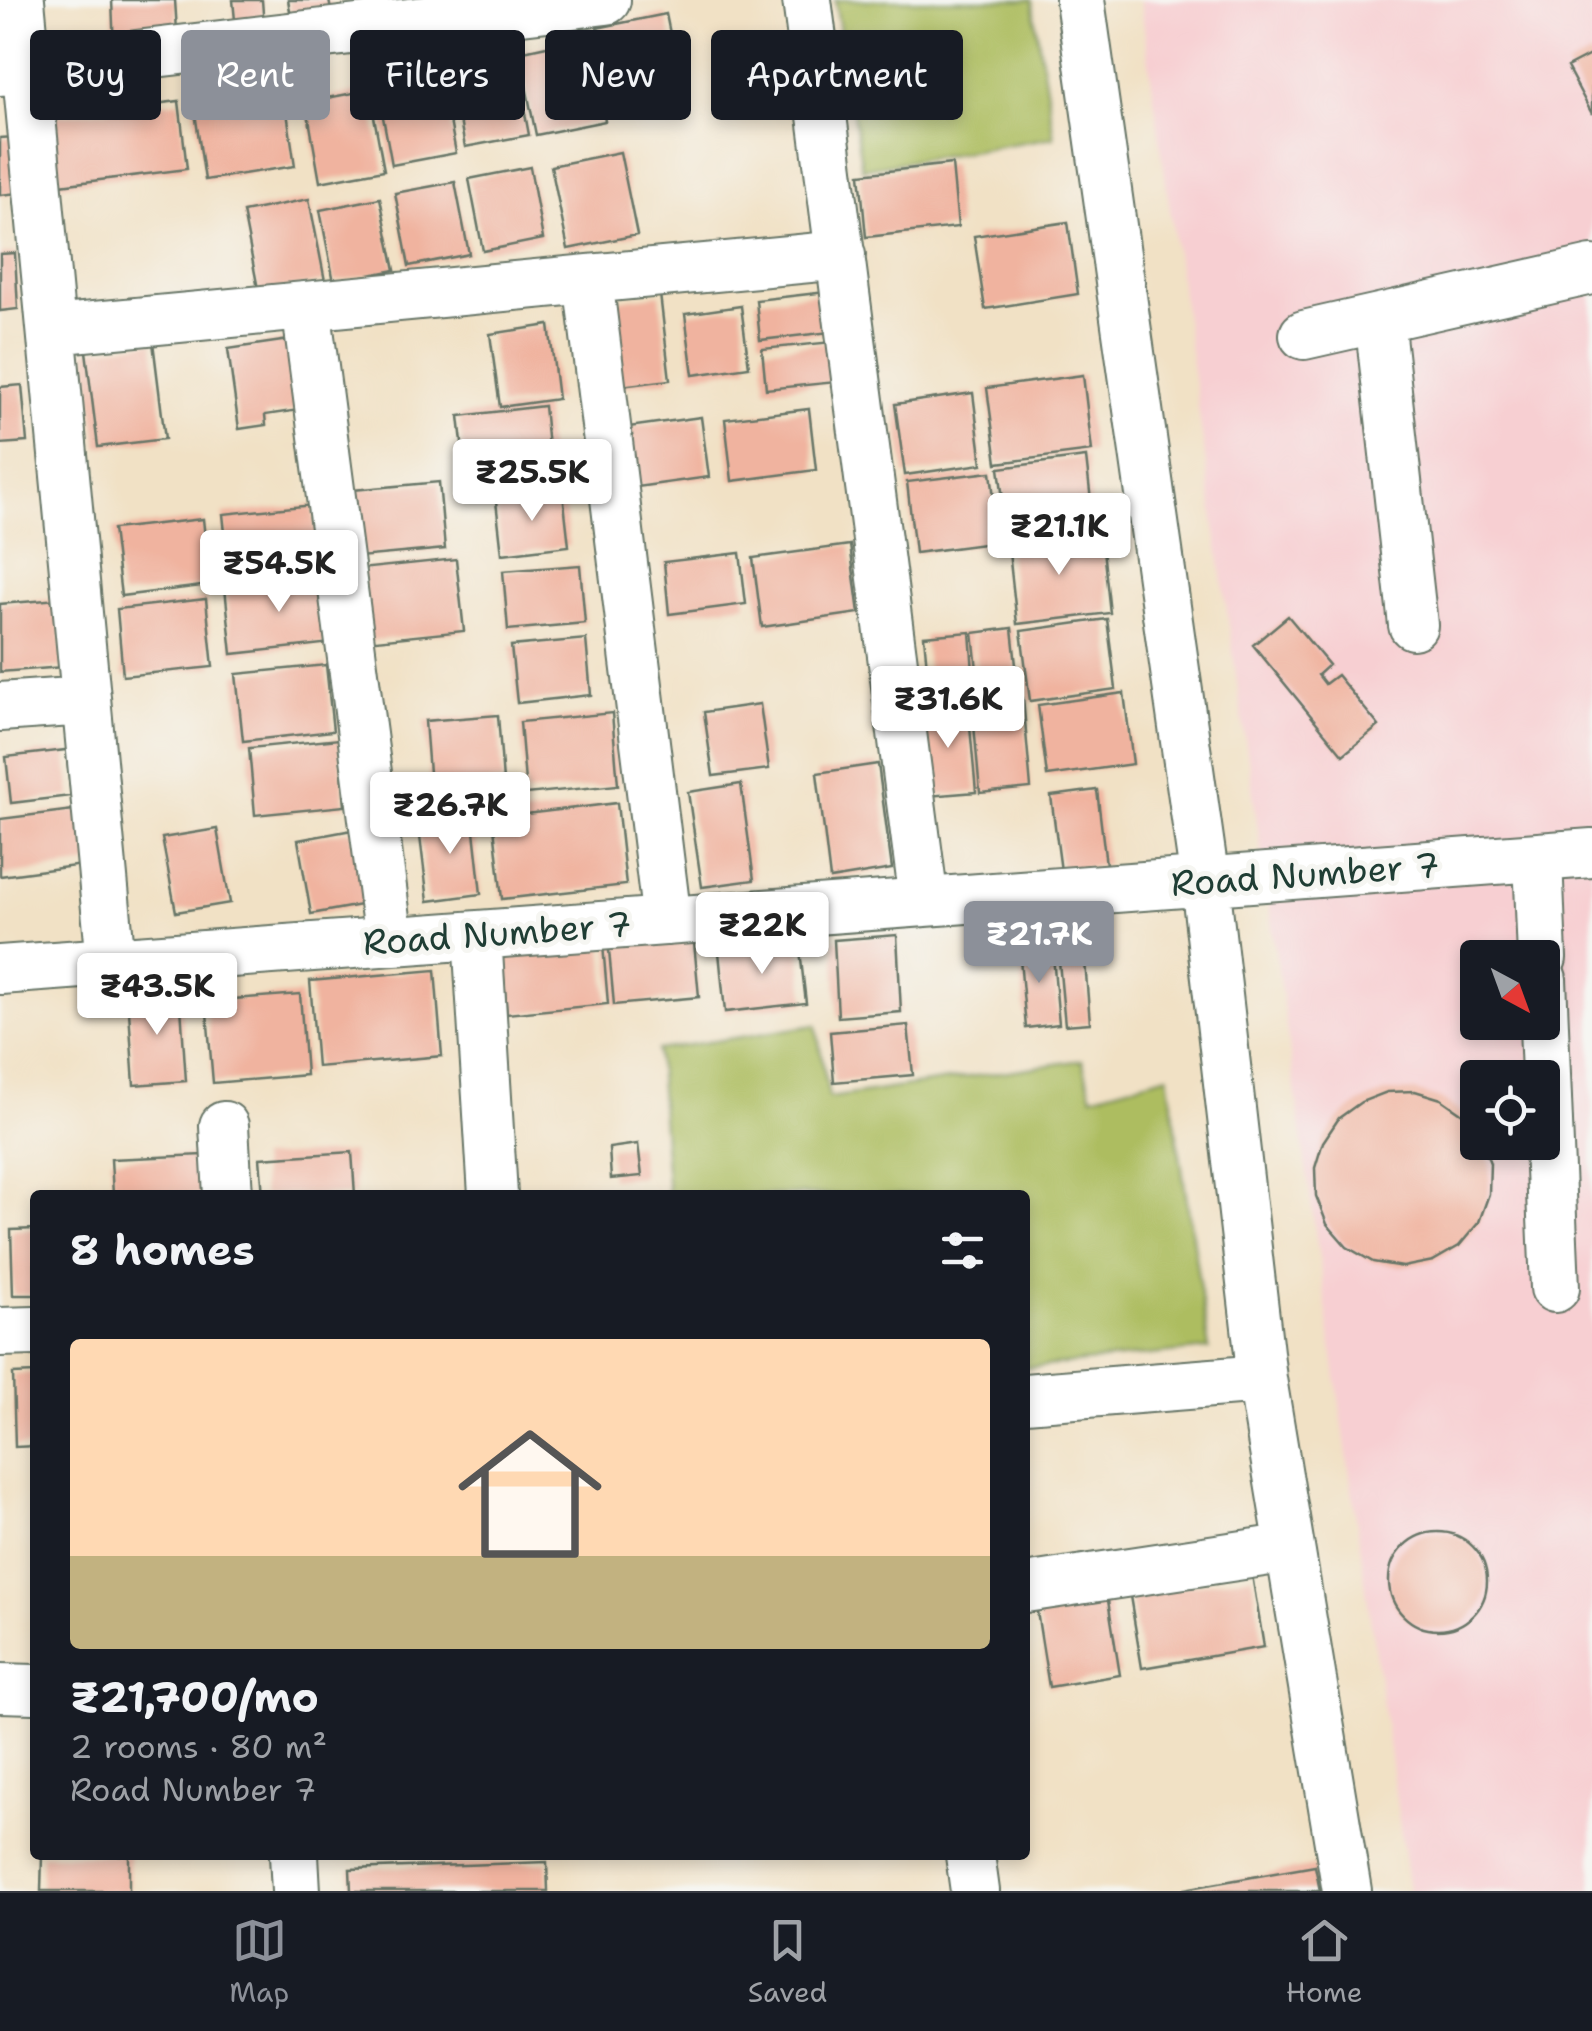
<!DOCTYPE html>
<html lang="en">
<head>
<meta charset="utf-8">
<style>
	body { margin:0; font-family:"Shantell Sans",sans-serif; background:#20242c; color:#f1f3f6; height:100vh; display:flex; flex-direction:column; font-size:38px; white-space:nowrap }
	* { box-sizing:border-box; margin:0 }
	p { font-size:32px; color:#9ea1a6 }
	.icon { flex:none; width:55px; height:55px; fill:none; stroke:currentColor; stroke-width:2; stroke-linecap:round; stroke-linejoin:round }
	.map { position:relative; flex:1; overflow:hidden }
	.sheet { position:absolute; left:30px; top:1190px; width:1000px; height:670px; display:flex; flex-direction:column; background:#171b24; border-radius:10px; box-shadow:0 5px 15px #0003 }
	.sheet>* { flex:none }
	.banner { position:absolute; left:30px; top:30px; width:1000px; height:90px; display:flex; gap:20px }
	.needle { width:65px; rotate:139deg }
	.buttons { position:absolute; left:1460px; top:940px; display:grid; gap:20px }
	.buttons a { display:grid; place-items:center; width:100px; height:100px; border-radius:10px; background:#171b24; box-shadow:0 5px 15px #0003; font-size:50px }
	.price { position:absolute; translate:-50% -85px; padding:0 22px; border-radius:10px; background:#fff; color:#222; font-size:32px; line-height:65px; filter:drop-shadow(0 2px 5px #0008) }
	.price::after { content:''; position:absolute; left:50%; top:60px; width:30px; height:22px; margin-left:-15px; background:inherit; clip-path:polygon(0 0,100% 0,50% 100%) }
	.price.current { background:#8c9099; color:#fff }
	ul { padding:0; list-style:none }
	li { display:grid; align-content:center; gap:20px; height:530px; padding:0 40px }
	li+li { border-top:2px solid #363941 }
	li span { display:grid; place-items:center; height:310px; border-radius:10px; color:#555 }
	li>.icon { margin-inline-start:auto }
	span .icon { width:180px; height:180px; fill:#fffc; stroke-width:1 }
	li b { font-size:42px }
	h2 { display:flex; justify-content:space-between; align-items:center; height:120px; padding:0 40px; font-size:42px }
	.tag { padding:0 35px; border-radius:10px; background:#171b24; box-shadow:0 5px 15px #0003; font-size:35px; line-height:90px }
	.tag.current { background:#8c9099; color:#fff }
	.dock { display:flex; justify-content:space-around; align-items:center; height:140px; border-top:2px solid #363941; background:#171b24; font-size:28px; color:#9ea1a6 }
	.dock a { display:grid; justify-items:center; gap:5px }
	.dock .current { color:#8c9099 }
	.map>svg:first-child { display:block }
</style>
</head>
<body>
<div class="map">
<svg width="1592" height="1891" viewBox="0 0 1592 1891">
	<rect width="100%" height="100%" fill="#f6f6f2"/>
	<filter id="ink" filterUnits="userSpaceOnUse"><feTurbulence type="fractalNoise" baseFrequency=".01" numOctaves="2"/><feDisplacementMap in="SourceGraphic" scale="20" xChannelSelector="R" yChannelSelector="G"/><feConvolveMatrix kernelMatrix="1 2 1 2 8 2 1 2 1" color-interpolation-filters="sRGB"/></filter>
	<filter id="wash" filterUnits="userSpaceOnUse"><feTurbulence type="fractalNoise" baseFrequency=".0048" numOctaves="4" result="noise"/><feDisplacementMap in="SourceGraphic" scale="40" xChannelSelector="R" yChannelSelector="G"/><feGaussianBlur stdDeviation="2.25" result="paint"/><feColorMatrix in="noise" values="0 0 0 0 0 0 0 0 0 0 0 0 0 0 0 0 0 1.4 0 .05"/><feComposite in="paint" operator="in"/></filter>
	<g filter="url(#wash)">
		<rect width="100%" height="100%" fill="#f1e1c5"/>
		<path fill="#f7cfd2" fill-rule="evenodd" d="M1140,0H1592V1891H1409ZM1478,958H1542V1022H1478ZM1478,1078H1542V1142H1478Z"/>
		<path fill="#adbd60" stroke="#667d4a" stroke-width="2.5" d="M835,0H1032L1054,137L862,169Z
			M816,1025L829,1098L1082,1060L1092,1096L1168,1075L1209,1349L1025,1368V1195H668L657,1050Z"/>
		<g id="blocks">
			<path fill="#f0b39f" d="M112,0H175L178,46L114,49Z
				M233,0H262L264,27L236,30Z
				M288,0H329L333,21L293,28Z
				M666,14L683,97L614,111L597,28Z
				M588,37L605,121L536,135L519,52Z
				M1592,54V114L1567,67Z
				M514,55L529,135L465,147L450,67Z
				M441,73L456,153L392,165L377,85Z
				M369,90L384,170L320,182L306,102Z
				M284,92L295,166L205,180L194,106Z
				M179,101L187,169L60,185L52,117Z
				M15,137L18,193L0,195V138Z
				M620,152L637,235L568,249L551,166Z
				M952,164L958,227L866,237L860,174Z
				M530,167L543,239L483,251L469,179Z
				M455,182L469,254L409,266L395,193Z
				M380,198L395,270L334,282L320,210Z
				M309,199L325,281L259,294L243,212Z
				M1068,222L1078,294L985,309L974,236Z
				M15,253L18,309L0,311V254Z
				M827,292L831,332L760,340L756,300Z
				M660,294L670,380L612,387L599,303Z
				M741,306L749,367L693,375L685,314Z
				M549,325L558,399L500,407L490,334Z
				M289,340L299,410L265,415L266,425L239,429L228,349Z
				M153,342L165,439L98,447L86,351Z
				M832,342L837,382L766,389L762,349Z
				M1083,375L1092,451L997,463L987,388Z
				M22,385L27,442L0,444V387Z
				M973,393L982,464L905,475L895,404Z
				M544,406L551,478L467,488L459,416Z
				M809,409L816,470L732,481L725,419Z
				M701,417L709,477L622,489L614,429Z
				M1086,457L1094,527L1008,538L999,468Z
				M991,472L999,542L915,553L907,482Z
				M439,482L445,549L359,557L353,490Z
				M563,493L569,546L502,554L496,501Z
				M313,505L320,571L230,581L223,514Z
				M203,519L210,585L121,596L113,529Z
				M1101,531L1110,613L1017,624L1008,543Z
				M850,545L859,613L762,627L753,558Z
				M740,553L746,604L669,614L664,562Z
				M456,559L464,631L367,641L359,569Z
				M580,565L585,623L508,630L503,571Z
				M326,576L332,643L232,654L225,588Z
				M58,599L63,667L0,672V604Z
				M206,599L213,667L123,676L117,609Z
				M1288,616L1329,665L1318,675L1325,684L1337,675L1379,726L1343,755L1253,645Z
				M1107,619L1116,689L1030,701L1021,631Z
				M1012,628L1018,684L979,688L973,633Z
				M970,632L974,685L929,690L924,636Z
				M586,639L591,695L517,703L511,646Z
				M326,665L333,731L243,741L236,674Z
				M1124,693L1133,764L1047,776L1038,705Z
				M1023,698L1031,788L980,793L972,702Z
				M760,704L769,769L713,776L704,712Z
				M968,705L976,792L928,796L920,709Z
				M612,713L618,785L526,794L520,722Z
				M498,715L503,781L430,786L425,721Z
				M339,739L345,806L255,815L249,748Z
				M66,750L71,796L11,803L6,757Z
				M878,764L892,869L830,879L817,773Z
				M741,784L754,880L702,887L688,792Z
				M1097,790L1106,865L1061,871L1051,796Z
				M617,803L626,885L502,899L493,818Z
				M82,809L90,864L0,876V819Z
				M472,813L481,894L428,901L418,820Z
				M217,829L230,903L176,912L162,838Z
				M352,830L366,904L311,914L298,840Z
				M692,920L699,997L614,1005L607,928Z
				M602,933L608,1004L507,1014L501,943Z
				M897,935L901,1012L838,1017L834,940Z
				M1083,937L1090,1023L1065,1025L1057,940Z
				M799,942L806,1003L725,1012L719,952Z
				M1052,944L1059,1024L1026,1028L1019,947Z
				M435,970L442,1056L317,1067L310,981Z
				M180,992L186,1081L134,1085L128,996Z
				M300,994L306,1075L213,1083L206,1001Z
				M908,1025L913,1075L834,1082L830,1032Z
				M1415,1091L1441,1099L1464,1115L1478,1133V1142H1482L1490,1163L1489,1194L1479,1222L1459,1246L1433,1261L1403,1267L1373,1262L1347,1247L1327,1224L1316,1196L1315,1168L1323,1142L1339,1118L1361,1102L1387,1092Z
				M638,1144L642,1176L611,1179L609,1148Z
				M352,1152L355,1195H263L260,1158Z
				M203,1155L204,1195H113L111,1159Z
				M35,1229V1295H13L11,1230Z
				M35,1373V1446L15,1447L13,1374Z
				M1389 1581a49 49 0 1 1 98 0a49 49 0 1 1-98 0Z
				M1252,1575L1264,1647L1142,1668L1130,1596Z
				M1106,1588L1120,1675L1049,1687L1035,1599Z
				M42,1855H129V1891H41Z
				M547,1862L548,1891H351L350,1869Z
				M1315,1866L1320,1891H1184V1889Z"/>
		</g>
	</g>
	<g filter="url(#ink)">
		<use href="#blocks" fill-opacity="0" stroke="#687667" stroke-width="2.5"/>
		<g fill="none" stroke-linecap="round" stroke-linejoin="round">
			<g stroke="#687667" stroke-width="52">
				<path id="minor" d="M20,0L111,962
					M807,0L924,902
					M1080,0L1205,882L1262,1379L1347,1891
					M0,71L606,0
					M588,279L667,921
					M306,306L389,941
					M1379,318L1413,625
					M52,330L841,255
					M1304,335L1592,270
					M0,707L86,701
					M1538,857L1542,958
					M477,935L493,1195
					M0,970L1592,853
					M1542,979L1555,1288
					M224,1126L228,1195
					M0,1332L35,1331
					M1025,1398L1262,1379
					M1025,1588L1290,1548
					M0,1688L35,1689
					M294,1855L296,1891
					M970,1855L975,1891"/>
			</g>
			<use href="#minor" stroke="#fff" stroke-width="48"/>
		</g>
	</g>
	<g text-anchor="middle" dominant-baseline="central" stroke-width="10" stroke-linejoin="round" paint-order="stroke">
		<g font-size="35" fill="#1f3d34" stroke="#f6f6f2">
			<text transform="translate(1305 874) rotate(-4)">Road Number 7</text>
			<text transform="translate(497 933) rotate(-4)">Road Number 7</text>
		</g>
	</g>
</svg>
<div class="buttons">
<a><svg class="needle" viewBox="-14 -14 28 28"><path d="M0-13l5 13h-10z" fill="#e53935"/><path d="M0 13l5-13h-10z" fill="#9ea1a6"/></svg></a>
<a><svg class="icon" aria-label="locate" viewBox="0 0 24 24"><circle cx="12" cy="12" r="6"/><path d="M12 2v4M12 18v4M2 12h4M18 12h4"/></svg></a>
</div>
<b class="price" style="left:532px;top:524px">₹25.5K</b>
<b class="price" style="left:1059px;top:578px">₹21.1K</b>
<b class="price" style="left:279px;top:615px">₹54.5K</b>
<b class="price" style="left:948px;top:751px">₹31.6K</b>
<b class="price" style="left:450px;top:857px">₹26.7K</b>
<b class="price" style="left:762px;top:977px">₹22K</b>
<b class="price current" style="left:1039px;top:986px">₹21.7K</b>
<b class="price" style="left:157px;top:1038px">₹43.5K</b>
<div class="banner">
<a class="tag">Buy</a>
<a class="tag current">Rent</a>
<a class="tag">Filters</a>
<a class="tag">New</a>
<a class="tag">Apartment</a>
</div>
<section class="sheet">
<h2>8 homes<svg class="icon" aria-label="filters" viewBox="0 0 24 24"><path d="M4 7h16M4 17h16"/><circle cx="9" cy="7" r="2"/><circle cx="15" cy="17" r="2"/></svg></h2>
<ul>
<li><span style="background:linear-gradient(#ffd9b3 70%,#c2b280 0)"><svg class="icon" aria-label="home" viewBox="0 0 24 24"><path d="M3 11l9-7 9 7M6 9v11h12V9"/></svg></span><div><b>₹21,700/mo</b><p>2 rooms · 80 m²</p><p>Road Number 7</p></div></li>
</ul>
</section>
</div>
<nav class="dock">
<a class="current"><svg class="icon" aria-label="map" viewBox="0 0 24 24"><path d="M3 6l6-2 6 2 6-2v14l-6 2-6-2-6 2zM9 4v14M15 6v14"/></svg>Map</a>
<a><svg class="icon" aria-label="saved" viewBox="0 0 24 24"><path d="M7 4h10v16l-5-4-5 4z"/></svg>Saved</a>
<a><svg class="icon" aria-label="home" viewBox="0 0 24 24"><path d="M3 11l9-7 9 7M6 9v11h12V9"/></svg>Home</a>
</nav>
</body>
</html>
